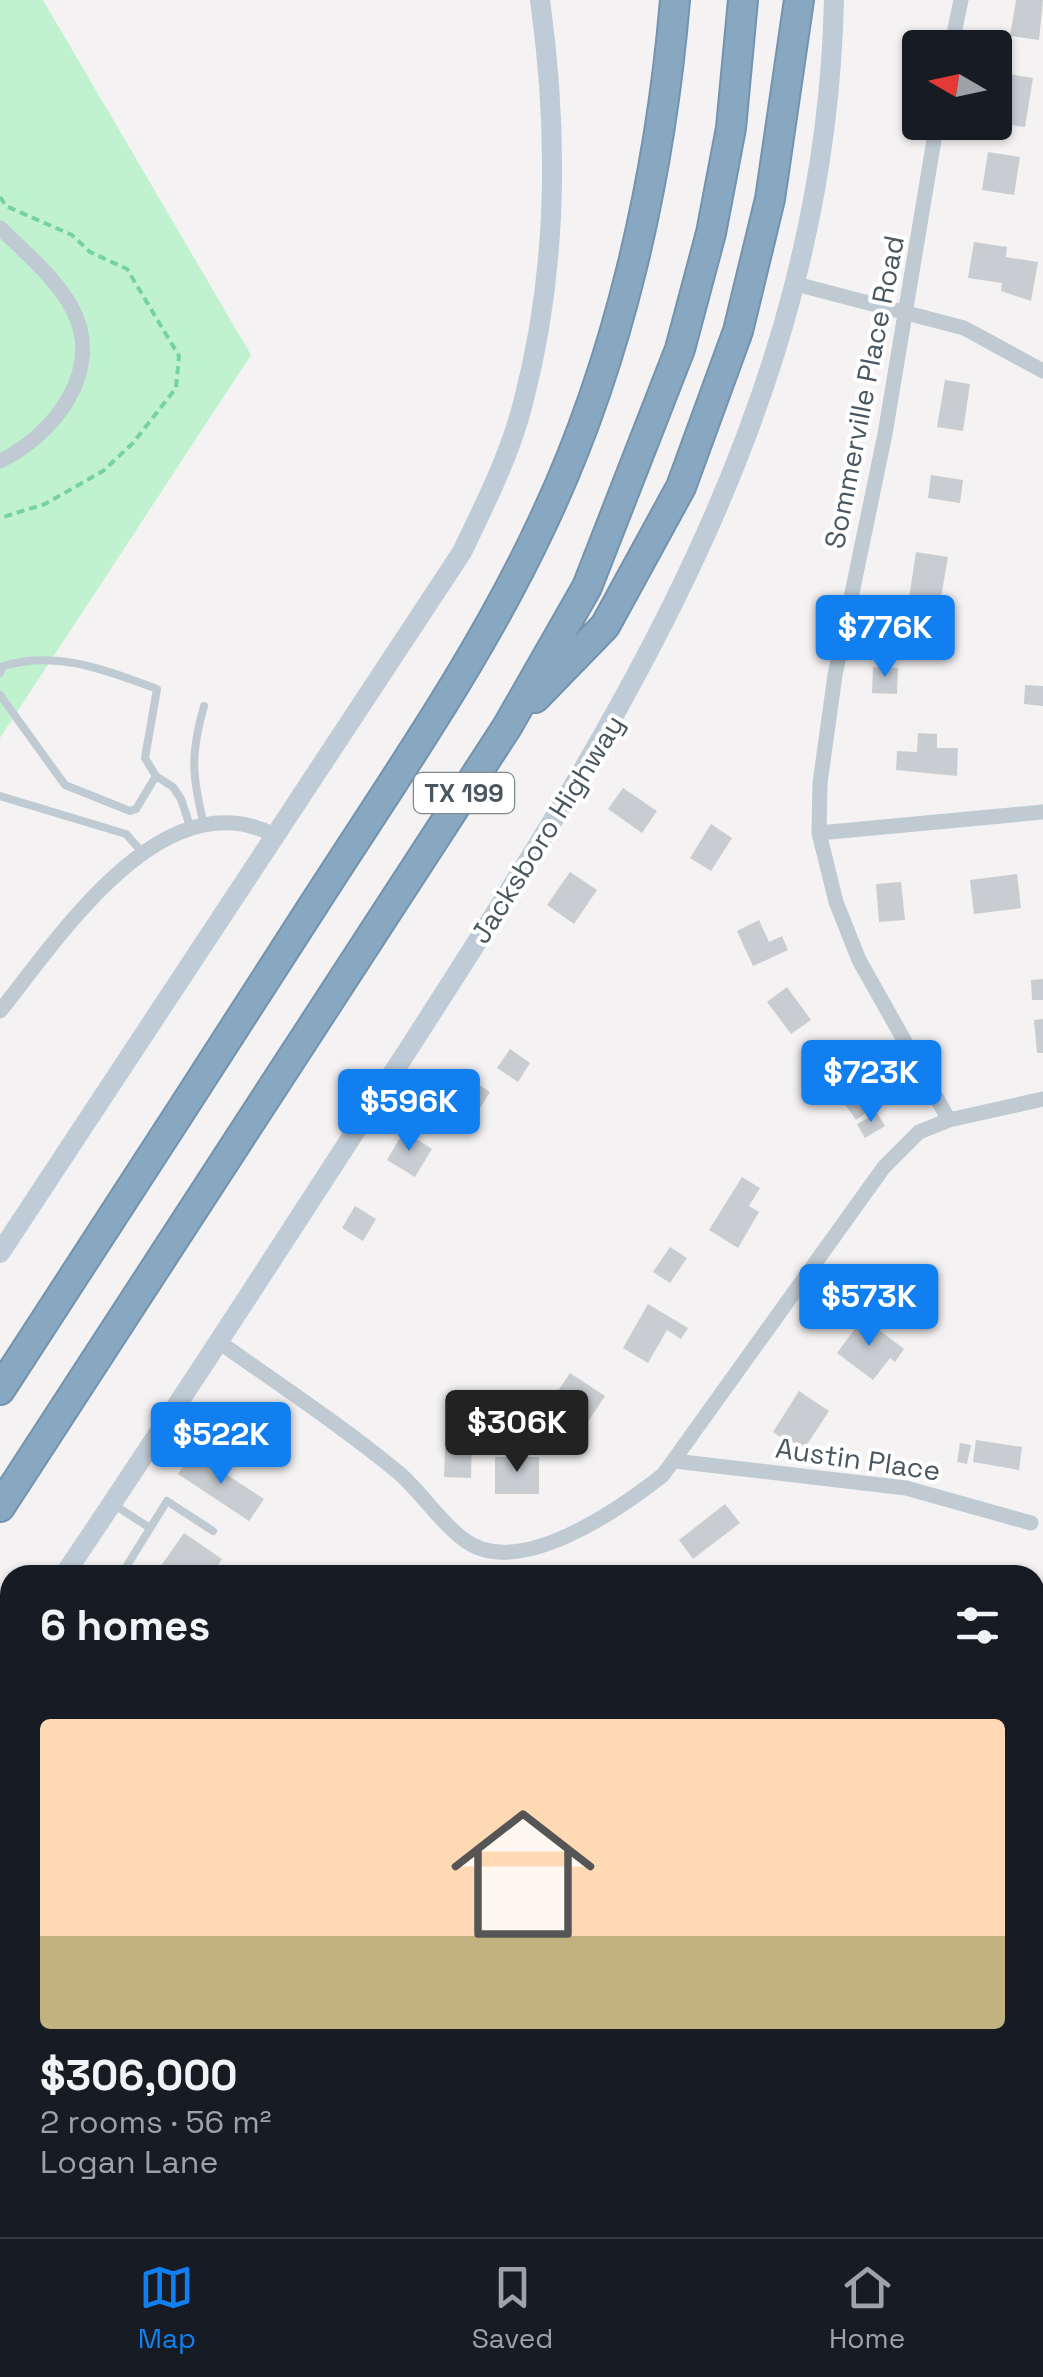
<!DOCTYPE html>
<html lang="en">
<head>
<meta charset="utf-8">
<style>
	body { margin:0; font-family:"Space Grotesk",sans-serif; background:#20242c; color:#f1f3f6; height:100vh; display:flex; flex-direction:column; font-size:38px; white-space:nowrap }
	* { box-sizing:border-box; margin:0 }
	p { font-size:32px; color:#9ea1a6 }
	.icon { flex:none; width:55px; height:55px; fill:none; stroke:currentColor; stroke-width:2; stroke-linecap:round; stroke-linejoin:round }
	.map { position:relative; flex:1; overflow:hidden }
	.details { position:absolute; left:0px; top:1565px; width:1045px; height:672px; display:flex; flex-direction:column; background:#171b24; border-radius:30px 30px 0 0; box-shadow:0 2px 8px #0004 }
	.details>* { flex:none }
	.needle { width:65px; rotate:279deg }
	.tools { position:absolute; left:902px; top:30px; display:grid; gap:20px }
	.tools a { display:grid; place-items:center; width:110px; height:110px; border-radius:10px; background:#171b24; box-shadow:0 2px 8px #0004; font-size:50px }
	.price { position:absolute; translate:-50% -85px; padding:0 22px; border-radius:10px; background:#117fef; color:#fff; font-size:32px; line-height:65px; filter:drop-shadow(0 2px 5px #0008) }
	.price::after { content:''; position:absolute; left:50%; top:60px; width:30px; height:22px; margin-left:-15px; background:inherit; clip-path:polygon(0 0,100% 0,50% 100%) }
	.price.selected { background:#222; color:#fff }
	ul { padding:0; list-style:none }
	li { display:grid; align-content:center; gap:20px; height:530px; padding:0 40px }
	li+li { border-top:2px solid #363941 }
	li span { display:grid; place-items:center; height:310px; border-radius:10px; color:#555 }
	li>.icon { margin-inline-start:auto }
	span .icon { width:180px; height:180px; fill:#fffc; stroke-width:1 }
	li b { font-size:42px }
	h2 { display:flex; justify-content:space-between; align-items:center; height:120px; padding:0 40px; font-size:42px }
	.menu { display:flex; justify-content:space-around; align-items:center; height:140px; border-top:2px solid #363941; background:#171b24; font-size:28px; color:#9ea1a6 }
	.menu a { display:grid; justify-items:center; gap:5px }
	.menu .selected { color:#117fef }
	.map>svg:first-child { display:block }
</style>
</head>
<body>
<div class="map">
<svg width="1043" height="2237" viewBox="0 0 1043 2237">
	<rect width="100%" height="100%" fill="#f4f2f2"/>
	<path fill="#c0f2d0" d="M0,0H43L251,355L0,738Z"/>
	<path fill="#c9cdd2" d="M1016,0H1043L1039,40L1010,36Z
		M1002,73L1033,78L1025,127L995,123Z
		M988,152L1020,157L1014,195L982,190Z
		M974,242L1007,247L1006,257L1038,262L1031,301L1001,291L1002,283L968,278Z
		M945,380L970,384L963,431L937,427Z
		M931,475L963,480L960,503L928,498Z
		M916,552L948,557L940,603L909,598Z
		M873,667L898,668L897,694L872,693Z
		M1025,685L1043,686V706L1024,704Z
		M918,733L937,734V748H958L957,776L896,770L897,751L917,752Z
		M623,788L657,811L642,833L608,809Z
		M711,824L732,838L711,871L690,858Z
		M570,872L597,890L574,924L547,905Z
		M1017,874L1021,908L974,914L970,880Z
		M901,882L905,920L879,922L876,884Z
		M759,920L769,942L782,936L788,950L753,966L737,931Z
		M1043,979V1000H1032L1031,980Z
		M787,987L811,1020L791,1034L767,1002Z
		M1043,1019V1053H1037L1034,1020Z
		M510,1049L530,1063L518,1082L497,1068Z
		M850,1067L868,1092L878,1084L887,1097L856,1120L829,1082Z
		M467,1077L490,1092L470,1124L447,1110Z
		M877,1113L885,1126L865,1138L857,1124Z
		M404,1131L432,1149L415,1177L387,1160Z
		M742,1177L760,1188L749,1206L759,1212L738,1248L709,1230Z
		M355,1206L376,1219L363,1241L342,1228Z
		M670,1247L687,1258L670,1283L653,1272Z
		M648,1304L688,1328L681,1339L667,1330L648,1363L623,1348Z
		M863,1318L904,1349L895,1362L890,1358L873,1380L837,1353Z
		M570,1373L605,1396L585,1426L550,1403Z
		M799,1391L829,1411L802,1452L773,1432Z
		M471,1409L522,1411V1433L472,1431L471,1478L444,1477L446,1427L470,1428Z
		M279,1410L291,1417L263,1463L251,1456Z
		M976,1440L1022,1447L1019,1470L973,1462Z
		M960,1443L971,1445L967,1464L957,1462Z
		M192,1452L264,1499L249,1521L178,1474Z
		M495,1457H539V1494H495Z
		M725,1504L740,1523L693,1559L679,1540Z
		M184,1533L222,1559L211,1575L156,1573Z
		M626,2228H650L653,2229L651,2237H623Z"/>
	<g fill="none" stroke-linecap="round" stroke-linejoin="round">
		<g stroke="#7393ae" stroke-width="32">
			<path id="motorway" d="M535,698L605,626L681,487L738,331L770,199L799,0
				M0,1390C106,1228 211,1064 316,901C395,778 480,657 542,524C619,362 660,178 675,0
				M0,1507L507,727L587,587L680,349L711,233L731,128L743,0"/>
		</g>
		<path stroke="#76d29f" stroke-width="4" stroke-dasharray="8 5" stroke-linecap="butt" d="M0,197L6,206L72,235L90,252L127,269L179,356L176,388L133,443L103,471L45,504L0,518"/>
		<path stroke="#bfcad2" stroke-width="8" d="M0,673L3,666C58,650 105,670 157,689L145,758L156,776L173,787L181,799L191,829
			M0,695L65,785L130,811L136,809L156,776
			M0,796L126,834L143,853
			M204,825C192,776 190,755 204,706
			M113,1504L150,1528
			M123,1572L167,1501L213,1531"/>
		<path stroke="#bfcad2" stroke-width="15" d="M951,48L961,0
			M937,122L885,434L835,675L820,783L819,833L836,902L859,960L949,1120
			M0,228C25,252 57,279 73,310C104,371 54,435 0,461
			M796,284L964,328L1043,371
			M819,833L1043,812
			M0,1011C59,938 161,779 272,834
			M219,1342C280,1385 342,1426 399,1473C422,1493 439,1521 463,1539C518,1582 621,1508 663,1475L884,1167L919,1132L949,1120L1043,1099
			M674,1461L906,1488L1031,1523
			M0,1693L10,1698
			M1035,1991L1043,1972
			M1035,2020L1043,2021
			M1035,2213L1040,2237
			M767,2228L768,2237
			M419,2237L425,2228
			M707,2237L710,2228"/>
		<path stroke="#bfcbd6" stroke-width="20" d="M0,1253L462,552C485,504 510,455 523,403C558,270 559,136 540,0
			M64,1575C179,1405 290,1232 402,1059C615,729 825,408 834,0
			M0,1624L10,1622
			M0,1671L10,1657"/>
		<use href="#motorway" stroke="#88a8c2" stroke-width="28"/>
	</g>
	<g text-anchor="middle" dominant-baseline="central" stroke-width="8" stroke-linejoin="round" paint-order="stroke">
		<rect fill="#fff" stroke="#7f8990" stroke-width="2.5" x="414" y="773" width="100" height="40" rx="8"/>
		<g font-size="25" font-weight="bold" fill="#485761">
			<text x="464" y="793">TX 199</text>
		</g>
		<g font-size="28" fill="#485761" stroke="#fff">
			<text transform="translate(864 392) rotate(-79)">Sommerville Place Road</text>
			<text transform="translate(547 829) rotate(-58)">Jacksboro Highway</text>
			<text transform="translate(858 1459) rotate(8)">Austin Place</text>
		</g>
	</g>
</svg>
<div class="tools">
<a><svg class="needle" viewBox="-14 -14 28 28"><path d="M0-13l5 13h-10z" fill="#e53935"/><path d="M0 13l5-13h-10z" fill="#9ea1a6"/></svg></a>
</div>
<b class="price" style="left:885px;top:680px">$776K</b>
<b class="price" style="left:871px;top:1125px">$723K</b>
<b class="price" style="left:409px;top:1154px">$596K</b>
<b class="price" style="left:869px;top:1349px">$573K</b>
<b class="price selected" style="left:517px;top:1475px">$306K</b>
<b class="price" style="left:221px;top:1487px">$522K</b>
<section class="details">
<h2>6 homes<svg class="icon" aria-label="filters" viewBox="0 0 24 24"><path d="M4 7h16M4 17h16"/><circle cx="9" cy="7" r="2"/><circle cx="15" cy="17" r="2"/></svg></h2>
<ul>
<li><span style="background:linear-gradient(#ffd9b3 70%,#c2b280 0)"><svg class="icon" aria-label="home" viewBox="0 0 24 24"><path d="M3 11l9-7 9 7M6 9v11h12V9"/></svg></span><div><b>$306,000</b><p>2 rooms · 56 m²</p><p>Logan Lane</p></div></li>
</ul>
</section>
</div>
<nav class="menu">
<a class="selected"><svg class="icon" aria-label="map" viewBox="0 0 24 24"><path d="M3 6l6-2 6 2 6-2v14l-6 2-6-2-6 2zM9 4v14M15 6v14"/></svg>Map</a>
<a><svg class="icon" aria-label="saved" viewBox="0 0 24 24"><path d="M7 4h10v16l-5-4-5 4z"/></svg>Saved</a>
<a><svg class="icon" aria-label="home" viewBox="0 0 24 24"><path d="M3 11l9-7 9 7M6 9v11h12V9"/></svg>Home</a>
</nav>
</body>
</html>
